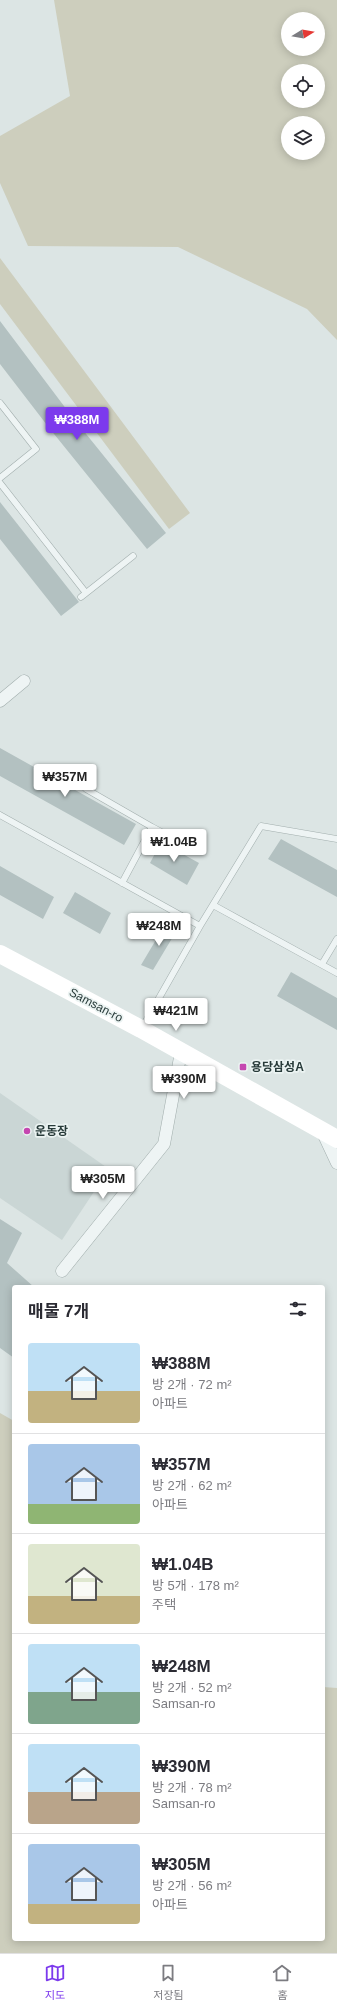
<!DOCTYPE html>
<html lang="ko">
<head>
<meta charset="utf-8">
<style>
	body { margin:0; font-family:Arial,"Noto Sans KR",sans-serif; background:#f7f7f7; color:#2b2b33; height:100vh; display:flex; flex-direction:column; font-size:15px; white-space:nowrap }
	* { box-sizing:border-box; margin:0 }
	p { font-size:13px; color:#7c7c81 }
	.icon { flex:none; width:22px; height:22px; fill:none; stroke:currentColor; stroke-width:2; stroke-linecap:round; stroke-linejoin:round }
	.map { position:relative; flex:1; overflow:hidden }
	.details { position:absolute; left:12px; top:1285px; width:313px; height:656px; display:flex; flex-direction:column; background:#fff; border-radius:4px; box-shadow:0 2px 10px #0003 }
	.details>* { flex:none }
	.needle { width:26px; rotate:79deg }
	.fabs { position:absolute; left:281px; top:12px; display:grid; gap:8px }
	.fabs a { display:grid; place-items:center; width:44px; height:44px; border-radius:50%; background:#fff; box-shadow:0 2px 10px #0003; font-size:20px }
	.price { position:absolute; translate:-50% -34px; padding:0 9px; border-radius:4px; background:#fff; color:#222; font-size:13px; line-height:26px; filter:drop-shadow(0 1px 2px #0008) }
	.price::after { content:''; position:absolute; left:50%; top:24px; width:12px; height:9px; margin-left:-6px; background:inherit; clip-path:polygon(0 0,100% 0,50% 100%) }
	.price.active { background:#7c3aed; color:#fff }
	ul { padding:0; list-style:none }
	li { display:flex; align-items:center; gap:12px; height:100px; padding:0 16px }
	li+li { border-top:1px solid #e1e1e2 }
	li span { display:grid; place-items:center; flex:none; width:112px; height:80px; border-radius:4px; color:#555 }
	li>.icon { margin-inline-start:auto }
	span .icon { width:48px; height:48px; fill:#fffc; stroke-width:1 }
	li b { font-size:17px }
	h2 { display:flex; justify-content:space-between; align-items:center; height:48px; padding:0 16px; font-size:17px }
	.dock { display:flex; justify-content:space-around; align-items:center; height:56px; border-top:1px solid #e1e1e2; background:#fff; font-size:11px; color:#7c7c81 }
	.dock a { display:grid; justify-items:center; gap:2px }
	.dock .active { color:#7c3aed }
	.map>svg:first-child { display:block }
</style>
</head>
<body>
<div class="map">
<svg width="337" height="1953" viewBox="0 0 337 1953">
	<rect width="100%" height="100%" fill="#dce5e4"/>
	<path fill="#cad6d5" d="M0,1093L109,1169L62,1240L0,1198Z"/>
	<path fill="#cdcebd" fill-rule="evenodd" d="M54,0H337V340L307,309L178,247L28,246L0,183V136L70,96ZM288,19H318V49H288ZM288,71H318V101H288ZM288,123H318V153H288Z
		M0,258L190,513L169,529L0,304Z
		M0,1413L14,1421V1939H323V1687L337,1688V1953H0Z"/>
	<path fill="#b3c1c1" d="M0,321L70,414L166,533L147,549L50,429L0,364Z
		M0,502L79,602L61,616L0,539Z
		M0,748L136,824L124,845L0,776Z
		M281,839L337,870V897L268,859Z
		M161,842L199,863L187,885L150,863Z
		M0,866L54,897L43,919L0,895Z
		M75,892L111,913L100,934L63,913Z
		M166,923L177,930L153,970L141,965Z
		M291,972L337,998V1030L277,996Z
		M0,1219L22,1233L7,1263L34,1287H14V1358L0,1348Z"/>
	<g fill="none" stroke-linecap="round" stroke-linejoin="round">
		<g stroke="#a2aead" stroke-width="7">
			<path id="lane" d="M0,403L36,449L0,478
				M0,483L86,593
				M81,597L133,556
				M86,789L152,827L122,883
				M0,815L200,926L142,1028
				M152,827L189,847
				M213,905L337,973
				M200,926L261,826L337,839
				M322,964L337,939"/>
		</g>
		<g stroke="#a2aead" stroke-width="13">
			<path id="street" d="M0,701L24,681
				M322,1131L337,1163
				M62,1271L164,1144L181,1052"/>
		</g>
		<use href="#lane" stroke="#eef4f4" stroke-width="6"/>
		<use href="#street" stroke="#eef4f4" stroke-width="12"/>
		<path stroke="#fff" stroke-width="18" d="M0,954L141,1029L337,1139"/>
	</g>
	<g fill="#c546b0" stroke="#ebf3f2" stroke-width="1.5">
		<rect x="239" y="1063" width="8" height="8" rx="2"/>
		<circle cx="27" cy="1131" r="4"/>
	</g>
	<g text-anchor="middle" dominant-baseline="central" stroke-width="3.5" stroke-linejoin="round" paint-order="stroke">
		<g font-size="12" fill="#273a39" stroke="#ebf3f2">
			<text transform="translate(96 1005) rotate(28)">Samsan-ro</text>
		</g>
		<g font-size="12" font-weight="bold" fill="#273a39" stroke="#ebf3f2" text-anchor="start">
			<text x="251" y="1067">용당삼성A</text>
			<text x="35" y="1131">운동장</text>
		</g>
	</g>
</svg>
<div class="fabs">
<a><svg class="needle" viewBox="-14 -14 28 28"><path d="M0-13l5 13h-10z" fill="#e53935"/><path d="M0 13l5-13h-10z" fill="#7c7c81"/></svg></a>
<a><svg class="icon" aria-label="locate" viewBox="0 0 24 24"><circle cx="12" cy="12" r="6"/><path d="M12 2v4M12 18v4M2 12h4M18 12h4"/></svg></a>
<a><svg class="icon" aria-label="layers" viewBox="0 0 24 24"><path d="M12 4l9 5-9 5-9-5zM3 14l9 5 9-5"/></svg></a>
</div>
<b class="price active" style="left:77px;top:441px">₩388M</b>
<b class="price" style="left:65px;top:798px">₩357M</b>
<b class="price" style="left:174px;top:863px">₩1.04B</b>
<b class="price" style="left:159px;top:947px">₩248M</b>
<b class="price" style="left:176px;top:1032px">₩421M</b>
<b class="price" style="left:184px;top:1100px">₩390M</b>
<b class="price" style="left:103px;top:1200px">₩305M</b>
<section class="details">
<h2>매물 7개<svg class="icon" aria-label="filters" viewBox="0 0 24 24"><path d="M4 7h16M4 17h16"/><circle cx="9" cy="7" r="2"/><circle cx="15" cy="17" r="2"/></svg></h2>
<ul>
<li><span style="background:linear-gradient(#bfe0f5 60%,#c2b280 0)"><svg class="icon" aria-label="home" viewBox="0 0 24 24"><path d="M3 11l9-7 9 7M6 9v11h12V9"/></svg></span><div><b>₩388M</b><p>방 2개 · 72 m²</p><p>아파트</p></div></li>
<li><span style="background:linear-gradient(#a9c7e8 75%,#8fb573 0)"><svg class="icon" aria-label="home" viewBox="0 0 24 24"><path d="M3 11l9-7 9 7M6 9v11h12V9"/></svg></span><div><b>₩357M</b><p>방 2개 · 62 m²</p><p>아파트</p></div></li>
<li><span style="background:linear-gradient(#dfe7d0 65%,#c2b280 0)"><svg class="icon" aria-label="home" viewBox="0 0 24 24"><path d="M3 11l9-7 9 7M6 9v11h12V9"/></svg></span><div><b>₩1.04B</b><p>방 5개 · 178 m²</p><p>주택</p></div></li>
<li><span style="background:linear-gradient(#bfe0f5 60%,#7fa58c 0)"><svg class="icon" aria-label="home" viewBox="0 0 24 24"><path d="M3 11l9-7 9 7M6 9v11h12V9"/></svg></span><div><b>₩248M</b><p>방 2개 · 52 m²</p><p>Samsan-ro</p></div></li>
<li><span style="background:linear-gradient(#bfe0f5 60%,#b9a48a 0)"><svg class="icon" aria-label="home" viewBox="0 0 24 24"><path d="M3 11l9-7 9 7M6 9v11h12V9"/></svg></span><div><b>₩390M</b><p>방 2개 · 78 m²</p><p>Samsan-ro</p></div></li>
<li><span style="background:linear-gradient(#a9c7e8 75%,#c2b280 0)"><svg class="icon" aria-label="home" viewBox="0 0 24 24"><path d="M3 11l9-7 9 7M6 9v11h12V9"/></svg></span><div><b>₩305M</b><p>방 2개 · 56 m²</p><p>아파트</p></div></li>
</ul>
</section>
</div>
<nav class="dock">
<a class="active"><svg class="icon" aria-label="map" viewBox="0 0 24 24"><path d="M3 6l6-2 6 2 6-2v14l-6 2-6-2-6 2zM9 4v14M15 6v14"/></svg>지도</a>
<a><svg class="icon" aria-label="saved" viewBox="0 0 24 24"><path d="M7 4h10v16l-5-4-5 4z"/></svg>저장됨</a>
<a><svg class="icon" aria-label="home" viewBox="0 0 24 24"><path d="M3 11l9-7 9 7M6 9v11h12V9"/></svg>홈</a>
</nav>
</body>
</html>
